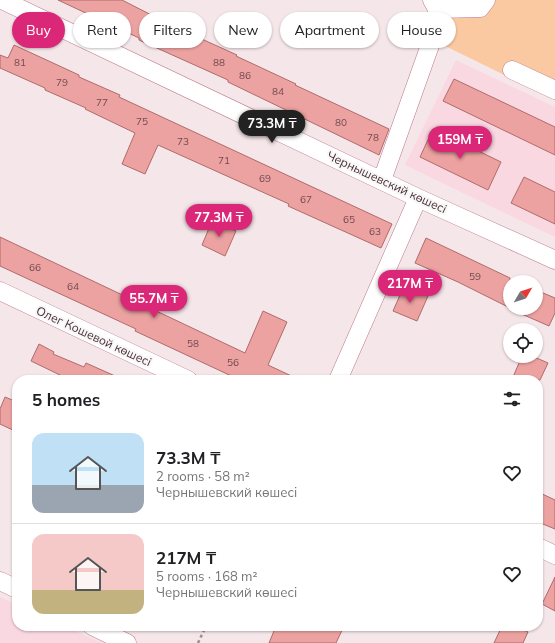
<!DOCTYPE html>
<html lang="en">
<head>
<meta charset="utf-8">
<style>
	body { margin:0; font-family:Mulish,sans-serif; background:#f6f6f6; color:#202124; height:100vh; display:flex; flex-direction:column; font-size:15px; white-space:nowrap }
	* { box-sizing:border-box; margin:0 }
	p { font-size:13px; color:#757577 }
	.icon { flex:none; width:22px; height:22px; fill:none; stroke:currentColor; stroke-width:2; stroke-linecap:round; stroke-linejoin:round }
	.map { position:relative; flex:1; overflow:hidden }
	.panel { position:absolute; left:12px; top:375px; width:531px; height:256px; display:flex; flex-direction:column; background:#fff; border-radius:16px; box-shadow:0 1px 3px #0004 }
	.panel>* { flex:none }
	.hud { position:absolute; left:12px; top:12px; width:531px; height:36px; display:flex; gap:8px }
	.needle { width:26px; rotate:51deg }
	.buttons { position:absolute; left:503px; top:275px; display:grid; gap:8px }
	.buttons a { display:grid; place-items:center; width:40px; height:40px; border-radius:50%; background:#fff; box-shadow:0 1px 3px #0004; font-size:20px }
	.price { position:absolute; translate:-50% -34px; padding:0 9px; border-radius:14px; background:#db2777; color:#fff; font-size:13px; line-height:26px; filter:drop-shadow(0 1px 2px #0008) }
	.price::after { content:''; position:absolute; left:50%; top:24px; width:12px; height:9px; margin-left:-6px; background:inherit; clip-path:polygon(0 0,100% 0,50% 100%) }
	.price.on { background:#222; color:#fff }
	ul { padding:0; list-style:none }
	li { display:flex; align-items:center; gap:12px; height:100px; padding:0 20px }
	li+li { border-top:1px solid #e0e0e0 }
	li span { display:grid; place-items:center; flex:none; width:112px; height:80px; border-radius:12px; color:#555 }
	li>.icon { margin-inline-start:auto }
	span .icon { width:48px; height:48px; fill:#fffc; stroke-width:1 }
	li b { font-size:17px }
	h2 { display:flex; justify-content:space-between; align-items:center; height:48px; padding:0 20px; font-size:17px }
	.chip { padding:0 14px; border-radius:18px; background:#fff; box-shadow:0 1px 3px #0004; font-size:14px; line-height:36px }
	.chip.on { background:#db2777; color:#fff }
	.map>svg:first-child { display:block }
</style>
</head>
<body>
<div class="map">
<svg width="555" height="643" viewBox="0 0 555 643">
	<rect width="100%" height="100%" fill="#f5e6e9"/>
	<path fill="#fad8e1" d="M456,60L555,107V237L405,165Z
		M0,597L17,605V626H64L102,643H0Z"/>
	<path fill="#fac9a2" d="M456,0H555V100L433,40Z"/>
	<path fill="#eca2a0" stroke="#b06b6a" d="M58,0H122L173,26L237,55L236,56L296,84L295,85L389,129L379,155L228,82V80L139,40V38Z
		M14,45L79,75V77L120,95L119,97L392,224L381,248L288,206L289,204L158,145L145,174L122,164L135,133L85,109L86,108L45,90V88L0,68V55L8,58Z
		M454,79L555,127V155L443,101Z
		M433,129L501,162L488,190L420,157Z
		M524,177L555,192V224L511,203Z
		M212,221L236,231L225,256L202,245Z
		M0,237L245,353L263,311L287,322L268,365L300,380H240L135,331L136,329L0,266Z
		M426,238L510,278V308H536V290L555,298V313L549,326L508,308H510L458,282L415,263Z
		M404,286L428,296L417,321L393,311Z
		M39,344L54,352L53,354L84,367L86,363L124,380H67L59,377L60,375L31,361Z
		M522,356H532L548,363L540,380H520L513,377Z
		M5,397L17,402V432L0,424V409Z
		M538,492L555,500V529L538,522Z
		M555,577V611L542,604Z
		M276,626H344L336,643H269Z
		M502,626H514L528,632L523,643H494Z"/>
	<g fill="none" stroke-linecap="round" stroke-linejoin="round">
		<g stroke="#bf7a8e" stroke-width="19">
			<path id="minor" d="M2,0L418,198L555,260
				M437,9L480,8L486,0
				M512,70L555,90
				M382,180L434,34L437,9L432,0
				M0,291L188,380
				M338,380L418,198
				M538,547L555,555
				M0,581L17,589
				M92,626L127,643"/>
		</g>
		<path stroke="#a18b91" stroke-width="2.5" stroke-dasharray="3 3" stroke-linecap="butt" d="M198,643L206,626"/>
		<use href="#minor" stroke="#fff" stroke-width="18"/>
	</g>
	<g text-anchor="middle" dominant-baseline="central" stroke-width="4" stroke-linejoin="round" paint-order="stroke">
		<g font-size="10" fill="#724a4f">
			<text x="20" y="62">81</text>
			<text x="219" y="62">88</text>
			<text x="245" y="75">86</text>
			<text x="62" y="82">79</text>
			<text x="278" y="91">84</text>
			<text x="102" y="102">77</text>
			<text x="142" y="121">75</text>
			<text x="341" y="122">80</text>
			<text x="373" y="137">78</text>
			<text x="183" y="141">73</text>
			<text x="224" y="160">71</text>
			<text x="265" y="178">69</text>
			<text x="306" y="199">67</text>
			<text x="349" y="219">65</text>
			<text x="375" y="231">63</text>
			<text x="35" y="267">66</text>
			<text x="475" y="276">59</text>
			<text x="73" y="286">64</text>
			<text x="193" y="343">58</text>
			<text x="233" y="362">56</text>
		</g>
		<g font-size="12" fill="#492c34" stroke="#f7f7f7">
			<text transform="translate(387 182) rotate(25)">Чернышевский көшесі</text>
			<text transform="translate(94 336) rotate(25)">Олег Кошевой көшесі</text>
		</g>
	</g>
</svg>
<div class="buttons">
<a><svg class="needle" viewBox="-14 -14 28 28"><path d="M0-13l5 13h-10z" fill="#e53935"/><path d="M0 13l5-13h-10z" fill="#757577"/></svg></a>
<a><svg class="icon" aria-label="locate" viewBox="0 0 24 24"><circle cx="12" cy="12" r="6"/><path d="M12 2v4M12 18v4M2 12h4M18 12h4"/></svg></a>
</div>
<b class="price on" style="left:272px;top:144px">73.3M ₸</b>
<b class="price" style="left:460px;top:160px">159M ₸</b>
<b class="price" style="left:219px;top:238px">77.3M ₸</b>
<b class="price" style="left:410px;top:304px">217M ₸</b>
<b class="price" style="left:154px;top:319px">55.7M ₸</b>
<div class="hud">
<a class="chip on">Buy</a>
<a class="chip">Rent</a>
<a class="chip">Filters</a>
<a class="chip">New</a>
<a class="chip">Apartment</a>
<a class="chip">House</a>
</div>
<section class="panel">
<h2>5 homes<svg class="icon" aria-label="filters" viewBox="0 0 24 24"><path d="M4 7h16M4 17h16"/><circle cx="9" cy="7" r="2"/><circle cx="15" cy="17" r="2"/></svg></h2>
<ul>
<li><span style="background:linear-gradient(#bfe0f5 65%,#9aa5b1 0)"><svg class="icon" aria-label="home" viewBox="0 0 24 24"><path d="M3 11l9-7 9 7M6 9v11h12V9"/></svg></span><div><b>73.3M ₸</b><p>2 rooms · 58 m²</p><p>Чернышевский көшесі</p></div><svg class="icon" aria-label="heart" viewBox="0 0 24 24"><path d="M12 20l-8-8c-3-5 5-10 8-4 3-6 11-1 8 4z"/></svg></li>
<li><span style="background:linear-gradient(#f6c9c9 70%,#c2b280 0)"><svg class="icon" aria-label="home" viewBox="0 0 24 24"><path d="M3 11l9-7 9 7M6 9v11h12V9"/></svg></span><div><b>217M ₸</b><p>5 rooms · 168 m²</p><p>Чернышевский көшесі</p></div><svg class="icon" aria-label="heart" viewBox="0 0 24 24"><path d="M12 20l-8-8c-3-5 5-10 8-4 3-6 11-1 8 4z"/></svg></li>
</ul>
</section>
</div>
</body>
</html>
